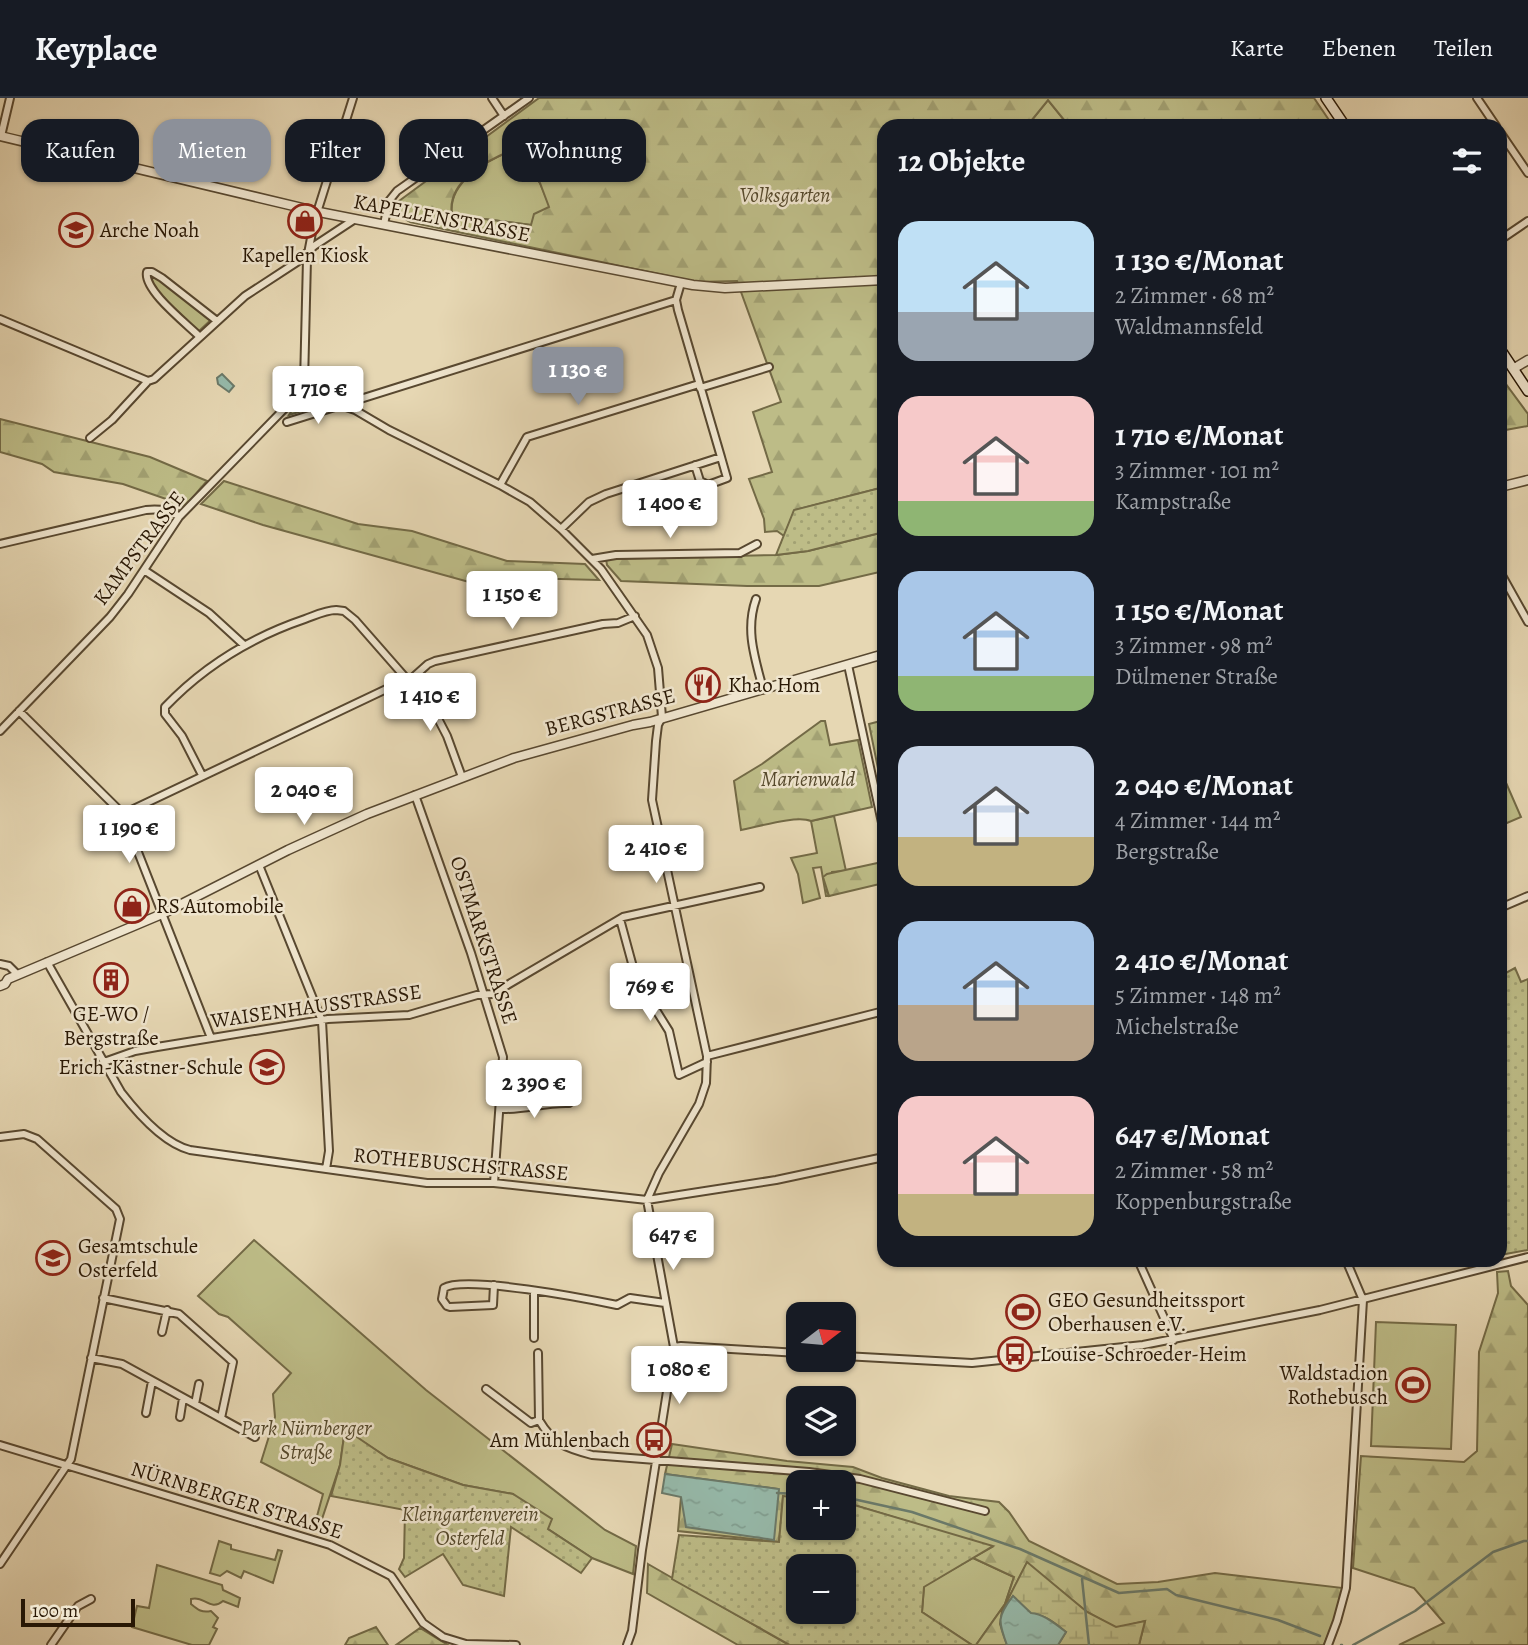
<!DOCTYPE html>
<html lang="de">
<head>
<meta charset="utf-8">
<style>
	body { margin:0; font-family:Alegreya,serif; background:#242831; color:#f1f3f6; height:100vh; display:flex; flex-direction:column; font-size:26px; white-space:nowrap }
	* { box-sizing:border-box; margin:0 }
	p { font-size:23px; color:#9ea1a6 }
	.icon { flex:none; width:38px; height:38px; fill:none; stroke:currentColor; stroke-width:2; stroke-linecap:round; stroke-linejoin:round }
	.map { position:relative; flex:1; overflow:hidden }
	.panel { position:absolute; left:877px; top:21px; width:630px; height:1148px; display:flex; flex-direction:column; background:#171b24; border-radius:21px; box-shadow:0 2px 5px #0004 }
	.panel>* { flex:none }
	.guide { position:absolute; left:21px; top:21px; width:665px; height:63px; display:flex; gap:14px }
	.needle { width:46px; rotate:74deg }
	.tools { position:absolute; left:786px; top:1204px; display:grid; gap:14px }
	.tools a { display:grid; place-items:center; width:70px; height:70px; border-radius:14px; background:#171b24; box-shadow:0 2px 5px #0004; font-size:35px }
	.scale { position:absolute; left:21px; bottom:18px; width:114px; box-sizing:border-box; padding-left:7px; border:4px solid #291805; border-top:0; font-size:19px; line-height:24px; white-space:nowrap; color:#291805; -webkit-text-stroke:5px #efe5ce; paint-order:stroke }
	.price { position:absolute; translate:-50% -60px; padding:0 16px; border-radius:7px; background:#fff; color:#222; font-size:23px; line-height:46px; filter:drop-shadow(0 2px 4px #0008) }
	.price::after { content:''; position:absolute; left:50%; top:42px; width:21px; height:16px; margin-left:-10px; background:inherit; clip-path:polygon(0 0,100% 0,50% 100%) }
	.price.active { background:#8c9099; color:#fff }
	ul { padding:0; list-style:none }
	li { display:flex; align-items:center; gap:21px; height:175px; padding:0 21px }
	li span { display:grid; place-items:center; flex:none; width:196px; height:140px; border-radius:21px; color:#555 }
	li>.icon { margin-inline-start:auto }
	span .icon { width:84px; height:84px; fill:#fffc; stroke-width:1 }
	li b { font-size:30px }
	h2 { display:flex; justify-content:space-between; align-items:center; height:84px; padding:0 21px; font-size:30px }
	.tag { padding:0 24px; border-radius:21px; background:#171b24; box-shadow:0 2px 5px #0004; font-size:24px; line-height:63px }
	.tag.active { background:#8c9099; color:#fff }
	header { display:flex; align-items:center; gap:42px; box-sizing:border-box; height:98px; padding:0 35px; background:#171b24; border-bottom:2px solid #363941 }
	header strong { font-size:33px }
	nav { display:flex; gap:38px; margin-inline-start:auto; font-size:24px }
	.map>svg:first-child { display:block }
</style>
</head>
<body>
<header>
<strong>Keyplace</strong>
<nav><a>Karte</a><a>Ebenen</a><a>Teilen</a></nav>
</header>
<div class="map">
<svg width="1528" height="1547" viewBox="0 0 1528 1547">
	<defs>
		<pattern id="forest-firs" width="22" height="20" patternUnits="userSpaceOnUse" patternTransform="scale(1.75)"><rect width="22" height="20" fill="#bdbc87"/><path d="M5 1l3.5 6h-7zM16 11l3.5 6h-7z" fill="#a2a173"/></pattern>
		<pattern id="wetland-marsh" width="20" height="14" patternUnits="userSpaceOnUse" patternTransform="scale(1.75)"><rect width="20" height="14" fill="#bdbc87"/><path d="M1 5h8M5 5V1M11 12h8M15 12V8" fill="none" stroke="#a2a173"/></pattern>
		<pattern id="garden-dots" width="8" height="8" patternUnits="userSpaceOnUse" patternTransform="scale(1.75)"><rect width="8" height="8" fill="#bdbc87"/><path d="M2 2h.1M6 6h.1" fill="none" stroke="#a2a173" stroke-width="1.8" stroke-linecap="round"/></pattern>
		<pattern id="water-ripples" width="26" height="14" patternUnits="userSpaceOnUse" patternTransform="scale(1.75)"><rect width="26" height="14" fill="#96baab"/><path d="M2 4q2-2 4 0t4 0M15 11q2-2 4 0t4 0" fill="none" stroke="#819f92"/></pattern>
	</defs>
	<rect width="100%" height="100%" fill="#e6d7b3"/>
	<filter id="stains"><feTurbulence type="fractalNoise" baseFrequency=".00286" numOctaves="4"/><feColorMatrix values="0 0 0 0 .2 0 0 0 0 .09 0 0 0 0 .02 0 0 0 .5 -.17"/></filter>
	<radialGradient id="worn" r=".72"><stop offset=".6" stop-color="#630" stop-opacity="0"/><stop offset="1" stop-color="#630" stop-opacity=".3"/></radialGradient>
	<path fill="#bdbc87" stroke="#736a46" stroke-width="2" d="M1048,2L1069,28H1027Z
		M514,52L540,85L550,109L531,127L452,117C447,84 487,62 514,52Z
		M153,177L215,218L197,235L153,189L150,182Z
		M303,295L328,305L289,317Z
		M1500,671L1521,719L1500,728Z
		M834,718L846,773L832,774L827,793L829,798H826L821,769L813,770L820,800L803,805L798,776L791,760L817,755L811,723Z
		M254,1142L426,1292L605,1432L636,1448L633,1476L592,1460L548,1431L513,1396L463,1387L388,1360L345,1332L340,1367L318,1433H313L323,1396L261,1364L275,1319L273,1296L291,1275L228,1219L219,1216L198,1198Z
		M1376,1224L1456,1227L1451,1351L1371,1348Z
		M219,1443L231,1447V1451L275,1462L278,1452L282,1453L273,1485L244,1473L241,1480L227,1473L220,1478L210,1475Z
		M973,1460L1014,1479L1005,1506L976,1547H972L922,1514L924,1488Z
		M157,1467L222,1487L223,1492L240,1500L238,1509L223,1503C210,1514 204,1497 191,1501V1506C198,1512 202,1515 211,1513L218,1520L213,1529L217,1531L209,1547H192L132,1529L137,1508L149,1510Z"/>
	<path fill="url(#forest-firs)" stroke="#736a46" stroke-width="2" fill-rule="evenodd" d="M539,0H1314L1333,28H1069L1048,2L1027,28H884V389L795,412L784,438L777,433L765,434L764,421L749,381L772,374L753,314L781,304L737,183L697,184L410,124C401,119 398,114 399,103ZM513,52L540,85L549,109L534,116L531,127L452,117C446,84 487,62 513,52Z
		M1500,278L1528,316V328L1500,333Z
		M0,321L150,359L207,383L182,412L169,408V402L123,386L54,374L42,366L0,354Z
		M224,383L358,426L412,433L507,463L585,466L599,482L520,480L469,484L263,427L201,406Z
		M884,434V473L819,488H747L621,483L607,467L606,461L776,457L808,453Z
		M821,623H825L830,647L858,642L872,709L811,723C796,717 758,729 741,732L734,683L762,666Z
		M882,764L884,785L829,798L823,779L827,776Z
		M1508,1173L1511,1188L1528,1207V1547H1399L1444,1525L1414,1490L1353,1470L1361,1358L1464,1364L1477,1353L1479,1254L1498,1195L1497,1174Z
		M672,1346L787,1363L853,1369L882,1380L949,1398L999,1404L1009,1414L1029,1443L1117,1486L1158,1484L1215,1475L1343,1490L1335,1521L1324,1547H1139L1145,1523L1116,1530L1087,1514L1027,1465L1002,1513L1000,1526L1007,1547H976L1005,1506L1014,1479L973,1460L992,1449L844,1404V1384H798V1400L783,1399L779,1444L678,1433L681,1399L778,1391L665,1376Z
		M648,1466L789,1547H738L647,1495Z
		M376,1529L388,1547H345L349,1540Z
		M420,1530L448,1547H396Z"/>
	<path fill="url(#wetland-marsh)" stroke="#736a46" stroke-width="2" d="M1027,1464L1087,1514L1116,1529L1145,1523L1139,1547H1058L1066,1534C1055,1525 1044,1516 1031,1516L1013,1498L1002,1513Z"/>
	<path fill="url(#garden-dots)" stroke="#736a46" stroke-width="2" fill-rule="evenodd" d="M884,389V434L808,453L776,457L794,412Z
		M884,622V700L869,626Z
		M1515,870L1521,884L1528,881V1152L1500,1157V878Z
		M345,1331L388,1360L463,1387L513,1396L552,1421L548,1431L592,1460L581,1475L511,1429L504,1498L463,1487L443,1456L405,1479L399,1471L404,1460L405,1412L331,1398L340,1367Z
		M783,1398L798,1400V1430H844V1404L993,1448L924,1489L922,1514L972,1547H790L672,1481L679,1437L779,1444ZM844,1468V1514H798V1468Z"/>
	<path fill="url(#water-ripples)" stroke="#6a7969" stroke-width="2" d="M222,276L234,288L229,294L218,286L217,280Z
		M665,1376L779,1391L774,1442L686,1429L681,1399L662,1395Z
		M1013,1498L1031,1515C1044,1516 1055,1526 1066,1534L1058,1547H1007C998,1523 997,1519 1013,1498Z"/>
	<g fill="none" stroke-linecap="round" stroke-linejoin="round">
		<path stroke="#6a7969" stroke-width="2.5" d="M777,1395L798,1396
			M844,1399L912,1414L1020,1451L1119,1495L1167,1491L1176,1497L1278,1522L1320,1538
			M1082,1481L1089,1547
			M1341,1547H1342
			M1353,1547L1415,1513L1493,1454L1524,1443H1528"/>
		<g stroke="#584830" stroke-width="10">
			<path id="minor" d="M492,0L504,18
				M1477,0L1496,28
				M1500,34L1528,75
				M1,38L10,0
				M384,126L389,103L397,93L529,0
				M1500,142L1528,123
				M0,221L148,283
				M200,239C187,226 143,192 147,174H152L162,180L217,223
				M304,285L340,307L355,312L389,332L500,387L530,404L561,431L601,471L647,537L658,570L662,619L658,627L656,643L652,702L707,958L706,985L699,1006L659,1075L647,1102L674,1249L642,1452L632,1533L627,1547
				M700,290L769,269
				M287,324L676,202
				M90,340L112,322L148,283L154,281L245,198L297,164L314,148L355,121
				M695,367L700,383L708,387L727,380L721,359
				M500,387L527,339L699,286
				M561,431L589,404L606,396L721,359L678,212L676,202L681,185
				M0,446L146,412C157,411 171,411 179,419
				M592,461L616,457L740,455L757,446
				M144,472L209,515L244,547
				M1500,474L1528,524
				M756,501C745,532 755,560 763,591
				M848,567L884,734
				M19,613L123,716L211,940
				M0,633L110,519L128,496L179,419L287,308L304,285L307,161L314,124L353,0
				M202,677L182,638L165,616V609C204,568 252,539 305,521C316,517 326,512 336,512L344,513L355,522L433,611L447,638L462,679
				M415,697L471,855L503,959L494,1085
				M123,716L399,585L409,583L428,566L435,563L603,526L618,525L635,518
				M259,767L322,923L329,1053L326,1071
				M1500,810L1528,798
				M620,821L636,880L669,933L679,977L707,964
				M47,864L121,994C138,1016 163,1045 190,1052L427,1085H494L647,1102L776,1082L884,1059
				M0,866L9,868L17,876
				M707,958L884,913
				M104,964L135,953L157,949L328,921L409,917L477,897L492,896L623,819L760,789
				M500,1011C525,1012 544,1004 569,1005
				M0,1039L24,1036L37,1041L116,1111L120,1121L71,1361L0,1466
				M1138,1162L1174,1242
				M494,1187L493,1207L450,1209L447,1208L442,1201L444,1190C465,1177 588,1201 617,1207L630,1200L665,1205
				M103,1200L179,1216L233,1264L221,1320
				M162,1234L167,1212
				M534,1240V1194
				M674,1249L681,1248L798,1255
				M538,1255L539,1322
				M844,1258L972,1265L1143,1247L1320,1212L1528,1159
				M91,1260L122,1266L255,1339
				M486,1291L531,1325L539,1322C553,1346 566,1350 592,1357L809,1374L860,1381L985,1413
				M195,1306L199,1286
				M146,1315L152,1283
				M180,1319L183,1300
				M0,1347L330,1447L391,1478L423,1525L443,1539L466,1546L516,1547
				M51,1547L78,1508L91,1501
				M1328,1547L1337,1523L1346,1490L1363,1202L1346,1162"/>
		</g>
		<g stroke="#584830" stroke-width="11">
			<path id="tertiary" d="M0,38L319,114L693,187L725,190L884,182
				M1513,271L1528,262
				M1500,389L1528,382
				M0,888L5,886L8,881L162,816L288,752L367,716L514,660L633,627L650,624L884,556"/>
		</g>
		<g stroke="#291805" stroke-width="12">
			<path id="secondary" d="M1326,0L1345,28
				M1500,251L1528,293"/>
		</g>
		<use href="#minor" stroke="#efe5ce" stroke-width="6"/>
		<use href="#tertiary" stroke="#efe5ce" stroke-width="8"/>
		<use href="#secondary" stroke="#efe5ce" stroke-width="9"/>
	</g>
	<defs>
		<g id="shop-ring" transform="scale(1.75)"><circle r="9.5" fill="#efe5ce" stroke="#8f2418" stroke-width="1.5"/><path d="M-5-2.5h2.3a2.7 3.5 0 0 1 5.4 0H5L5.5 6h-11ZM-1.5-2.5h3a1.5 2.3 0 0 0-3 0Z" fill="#8f2418"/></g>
		<g id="school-ring" transform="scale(1.75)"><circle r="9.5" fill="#efe5ce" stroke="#8f2418" stroke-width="1.5"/><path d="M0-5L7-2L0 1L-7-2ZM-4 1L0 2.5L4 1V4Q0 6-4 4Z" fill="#8f2418"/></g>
		<g id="restaurant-ring" transform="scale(1.75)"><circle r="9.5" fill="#efe5ce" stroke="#8f2418" stroke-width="1.5"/><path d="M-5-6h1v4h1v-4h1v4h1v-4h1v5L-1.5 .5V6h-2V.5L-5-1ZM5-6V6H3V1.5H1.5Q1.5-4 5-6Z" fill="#8f2418"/></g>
		<g id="building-ring" transform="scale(1.75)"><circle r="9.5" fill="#efe5ce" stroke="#8f2418" stroke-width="1.5"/><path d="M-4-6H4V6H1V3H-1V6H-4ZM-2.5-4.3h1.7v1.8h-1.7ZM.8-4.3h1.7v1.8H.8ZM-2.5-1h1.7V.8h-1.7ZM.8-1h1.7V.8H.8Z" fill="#8f2418"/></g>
		<g id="stadium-ring" transform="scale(1.75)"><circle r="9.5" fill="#efe5ce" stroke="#8f2418" stroke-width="1.5"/><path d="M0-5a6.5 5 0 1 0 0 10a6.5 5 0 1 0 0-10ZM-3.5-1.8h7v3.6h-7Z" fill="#8f2418"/></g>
		<g id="bus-ring" transform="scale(1.75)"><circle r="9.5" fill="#efe5ce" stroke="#8f2418" stroke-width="1.5"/><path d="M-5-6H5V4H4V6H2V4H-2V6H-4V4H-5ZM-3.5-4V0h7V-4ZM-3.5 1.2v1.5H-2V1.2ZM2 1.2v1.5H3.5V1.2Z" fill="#8f2418"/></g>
	</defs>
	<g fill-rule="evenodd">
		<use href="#shop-ring" x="305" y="123"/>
		<use href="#school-ring" x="76" y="132"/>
		<use href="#restaurant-ring" x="703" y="587"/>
		<use href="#shop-ring" x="132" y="808"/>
		<use href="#building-ring" x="111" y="882"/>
		<use href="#school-ring" x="267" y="969"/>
		<use href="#school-ring" x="53" y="1160"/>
		<use href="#stadium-ring" x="1023" y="1214"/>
		<use href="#bus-ring" x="1015" y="1256"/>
		<use href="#stadium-ring" x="1413" y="1287"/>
		<use href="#bus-ring" x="654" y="1342"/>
	</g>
	<g text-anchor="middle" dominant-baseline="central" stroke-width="5" stroke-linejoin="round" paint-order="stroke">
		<g font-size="21" font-style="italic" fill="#55492c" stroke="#efe5ce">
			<text x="785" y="97">Volksgarten</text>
			<text x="808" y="681">Marienwald</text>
			<text x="306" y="1330">Park Nürnberger<tspan x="306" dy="24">Straße</tspan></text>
			<text x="470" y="1416">Kleingartenverein<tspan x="470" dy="24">Osterfeld</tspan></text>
		</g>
		<g font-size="21" fill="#291805" stroke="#efe5ce">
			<text transform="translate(442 120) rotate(11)">KAPELLENSTRASSE</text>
			<text transform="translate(139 450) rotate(-53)">KAMPSTRASSE</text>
			<text transform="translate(610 614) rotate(-15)">BERGSTRASSE</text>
			<text transform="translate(484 842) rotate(72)">OSTMARKSTRASSE</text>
			<text transform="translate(316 908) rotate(-8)">WAISENHAUSSTRASSE</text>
			<text transform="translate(461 1066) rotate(5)">ROTHEBUSCHSTRASSE</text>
			<text transform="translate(237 1402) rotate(17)">NÜRNBERGER STRASSE</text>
		</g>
		<g font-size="21" fill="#291805" stroke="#efe5ce" text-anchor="start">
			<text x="100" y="132">Arche Noah</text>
			<text x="305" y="157" text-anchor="middle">Kapellen Kiosk</text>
			<text x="728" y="587">Khao Hom</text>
			<text x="156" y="808">RS Automobile</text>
			<text x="111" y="916" text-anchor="middle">GE-WO /<tspan x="111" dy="24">Bergstraße</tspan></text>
			<text x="243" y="969" text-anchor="end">Erich-Kästner-Schule</text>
			<text x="78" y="1148">Gesamtschule<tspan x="78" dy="24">Osterfeld</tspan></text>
			<text x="1048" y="1202">GEO Gesundheitssport<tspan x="1048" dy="24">Oberhausen e.V.</tspan></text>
			<text x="1040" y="1256">Louise-Schroeder-Heim</text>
			<text x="1388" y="1275" text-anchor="end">Waldstadion<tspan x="1388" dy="24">Rothebusch</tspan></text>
			<text x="630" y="1342" text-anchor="end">Am Mühlenbach</text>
		</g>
	</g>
	<rect width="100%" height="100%" filter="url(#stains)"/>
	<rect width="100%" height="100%" fill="url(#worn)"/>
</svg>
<div class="tools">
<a><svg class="needle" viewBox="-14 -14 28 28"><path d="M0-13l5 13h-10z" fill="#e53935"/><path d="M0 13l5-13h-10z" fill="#9ea1a6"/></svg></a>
<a><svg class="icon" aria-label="layers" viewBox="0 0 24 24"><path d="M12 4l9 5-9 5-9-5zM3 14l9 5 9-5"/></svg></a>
<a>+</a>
<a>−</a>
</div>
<div class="scale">100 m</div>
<b class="price active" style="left:578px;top:309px">1 130 €</b>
<b class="price" style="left:318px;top:328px">1 710 €</b>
<b class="price" style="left:670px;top:442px">1 400 €</b>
<b class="price" style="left:512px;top:533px">1 150 €</b>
<b class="price" style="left:430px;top:635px">1 410 €</b>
<b class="price" style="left:304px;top:729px">2 040 €</b>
<b class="price" style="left:129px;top:767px">1 190 €</b>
<b class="price" style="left:656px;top:787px">2 410 €</b>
<b class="price" style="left:650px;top:925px">769 €</b>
<b class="price" style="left:534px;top:1022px">2 390 €</b>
<b class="price" style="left:673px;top:1174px">647 €</b>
<b class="price" style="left:679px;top:1308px">1 080 €</b>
<div class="guide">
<a class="tag">Kaufen</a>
<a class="tag active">Mieten</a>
<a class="tag">Filter</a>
<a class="tag">Neu</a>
<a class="tag">Wohnung</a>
</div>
<section class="panel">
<h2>12 Objekte<svg class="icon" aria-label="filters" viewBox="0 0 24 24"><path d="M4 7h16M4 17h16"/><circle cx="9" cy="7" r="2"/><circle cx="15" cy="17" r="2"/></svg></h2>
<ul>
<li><span style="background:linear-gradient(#bfe0f5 65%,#9aa5b1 0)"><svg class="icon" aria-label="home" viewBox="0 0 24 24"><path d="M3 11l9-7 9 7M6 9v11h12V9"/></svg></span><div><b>1 130 €/Monat</b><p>2 Zimmer · 68 m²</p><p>Waldmannsfeld</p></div></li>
<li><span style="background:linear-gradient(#f6c9c9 75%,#8fb573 0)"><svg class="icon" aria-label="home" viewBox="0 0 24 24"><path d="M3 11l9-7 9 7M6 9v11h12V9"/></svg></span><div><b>1 710 €/Monat</b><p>3 Zimmer · 101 m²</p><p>Kampstraße</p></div></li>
<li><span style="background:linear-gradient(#a9c7e8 75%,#8fb573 0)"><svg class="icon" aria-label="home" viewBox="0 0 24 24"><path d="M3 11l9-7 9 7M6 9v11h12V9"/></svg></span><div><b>1 150 €/Monat</b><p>3 Zimmer · 98 m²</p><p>Dülmener Straße</p></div></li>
<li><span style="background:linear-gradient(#c9d6e8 65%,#c2b280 0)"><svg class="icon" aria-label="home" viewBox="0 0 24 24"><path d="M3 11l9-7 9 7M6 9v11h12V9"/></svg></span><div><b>2 040 €/Monat</b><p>4 Zimmer · 144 m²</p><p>Bergstraße</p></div></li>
<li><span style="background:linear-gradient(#a9c7e8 60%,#b9a48a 0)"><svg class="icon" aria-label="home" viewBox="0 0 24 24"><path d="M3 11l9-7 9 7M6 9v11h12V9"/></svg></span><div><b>2 410 €/Monat</b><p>5 Zimmer · 148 m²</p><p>Michelstraße</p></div></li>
<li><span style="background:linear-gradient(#f6c9c9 70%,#c2b280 0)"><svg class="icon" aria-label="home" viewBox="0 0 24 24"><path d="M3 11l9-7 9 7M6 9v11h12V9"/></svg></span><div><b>647 €/Monat</b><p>2 Zimmer · 58 m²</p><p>Koppenburgstraße</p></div></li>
</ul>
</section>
</div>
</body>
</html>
